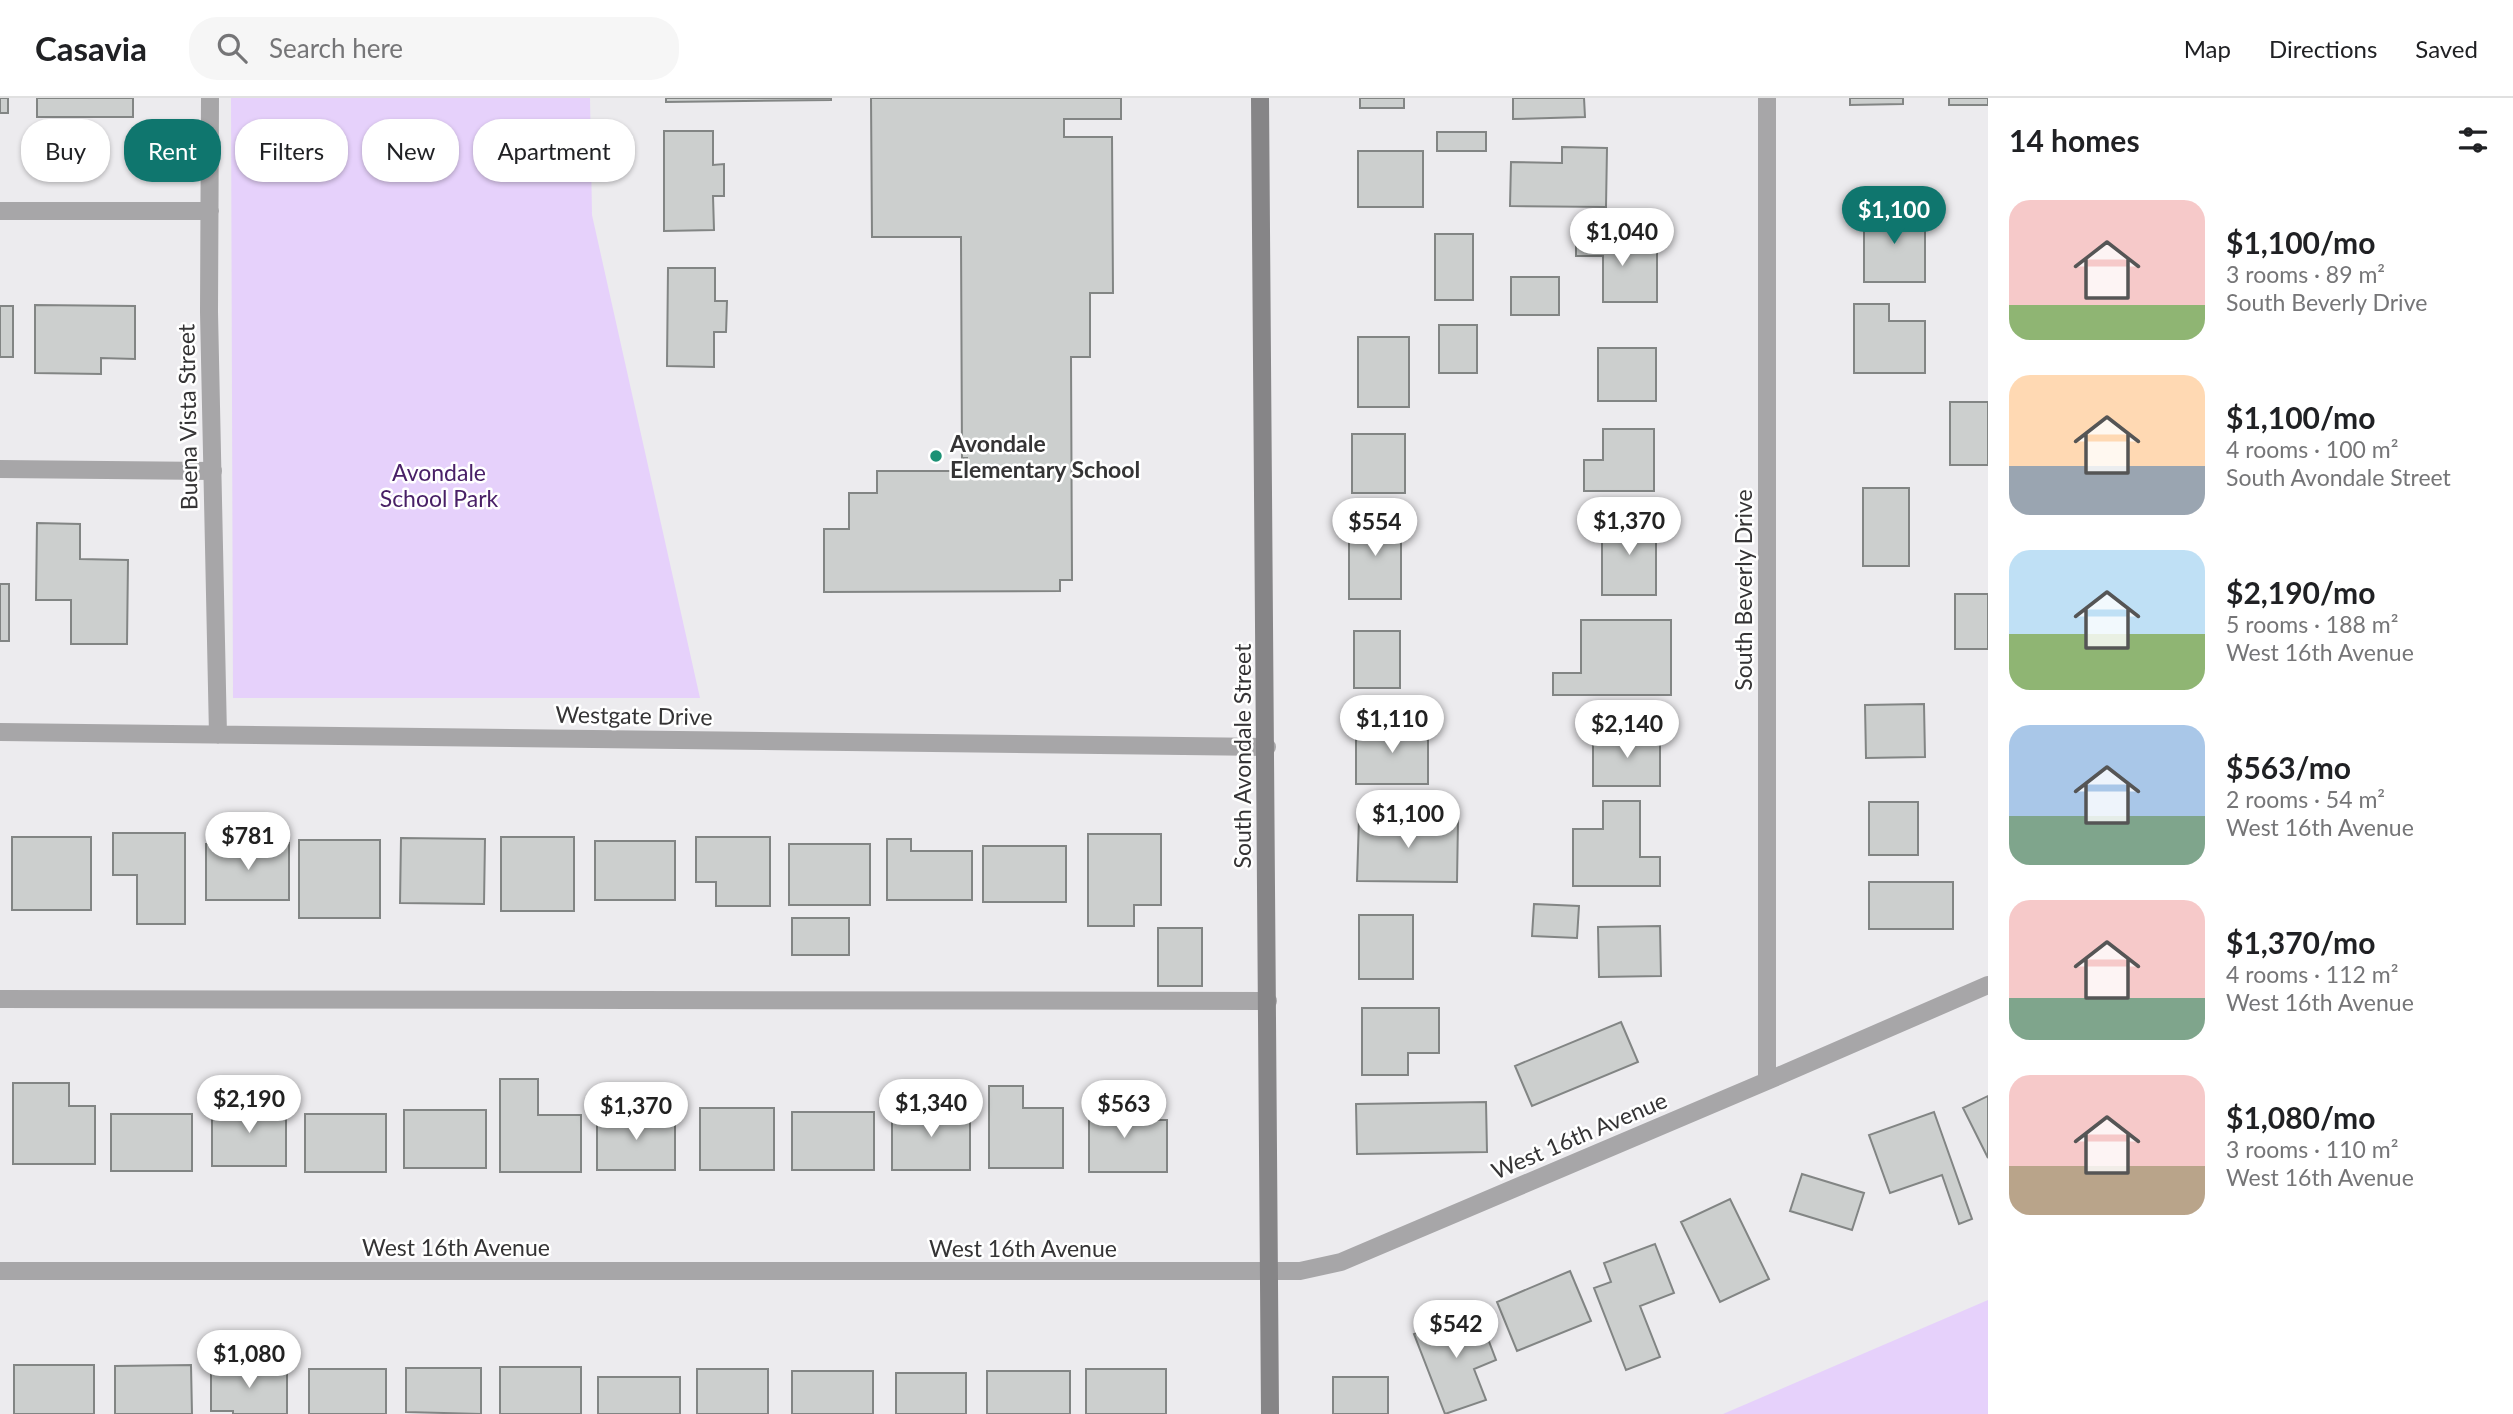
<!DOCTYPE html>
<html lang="en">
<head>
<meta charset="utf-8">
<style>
	body { margin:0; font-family:Lato,sans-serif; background:#f6f6f6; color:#202124; height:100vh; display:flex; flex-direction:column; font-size:26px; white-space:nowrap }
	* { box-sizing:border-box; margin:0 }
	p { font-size:23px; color:#757577 }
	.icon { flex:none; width:38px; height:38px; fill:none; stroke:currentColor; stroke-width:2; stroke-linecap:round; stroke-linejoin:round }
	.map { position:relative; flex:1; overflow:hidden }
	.sheet { display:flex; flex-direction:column; background:#fff; width:525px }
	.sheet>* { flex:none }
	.hud { position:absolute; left:21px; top:21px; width:665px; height:63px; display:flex; gap:14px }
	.price { position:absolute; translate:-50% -60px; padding:0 16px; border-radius:24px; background:#fff; color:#222; font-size:23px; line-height:46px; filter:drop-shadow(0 2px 4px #0008) }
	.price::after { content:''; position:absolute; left:50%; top:42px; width:21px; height:16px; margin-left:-10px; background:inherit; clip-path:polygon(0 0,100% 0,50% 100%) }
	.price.active { background:#0f766e; color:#fff }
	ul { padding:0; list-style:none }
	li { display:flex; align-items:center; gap:21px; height:175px; padding:0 21px }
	li span { display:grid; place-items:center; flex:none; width:196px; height:140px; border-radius:21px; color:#555 }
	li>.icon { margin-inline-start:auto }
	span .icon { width:84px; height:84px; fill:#fffc; stroke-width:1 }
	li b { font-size:30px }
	h2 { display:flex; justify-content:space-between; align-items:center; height:84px; padding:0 21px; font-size:30px }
	.chip { padding:0 24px; border-radius:28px; background:#fff; box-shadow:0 2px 5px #0004; font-size:24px; line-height:63px }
	.chip.active { background:#0f766e; color:#fff }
	header { display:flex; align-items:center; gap:42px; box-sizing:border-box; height:98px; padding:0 35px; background:#fff; border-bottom:2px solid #e0e0e0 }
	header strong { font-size:33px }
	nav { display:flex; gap:38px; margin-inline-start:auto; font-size:24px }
	.search { width:490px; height:63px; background:#f6f6f6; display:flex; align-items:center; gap:18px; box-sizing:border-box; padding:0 24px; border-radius:28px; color:#757577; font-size:26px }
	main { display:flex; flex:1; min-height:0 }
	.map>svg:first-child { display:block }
</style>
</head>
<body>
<header>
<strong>Casavia</strong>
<div class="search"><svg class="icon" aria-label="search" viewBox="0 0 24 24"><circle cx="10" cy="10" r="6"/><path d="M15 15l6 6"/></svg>Search here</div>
<nav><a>Map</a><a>Directions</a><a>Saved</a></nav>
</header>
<main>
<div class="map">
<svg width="1988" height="1316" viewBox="0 0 1988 1316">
	<rect width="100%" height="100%" fill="#ecebee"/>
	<path fill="#e6d1fb" d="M231,0H590L592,117L700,600H233Z
		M1988,1202V1316H1723Z"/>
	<path fill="#cccfce" stroke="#828584" stroke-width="2" d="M0,0H8V15H0Z
		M37,0H133V19H37Z
		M666,0H831V2L666,4Z
		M871,0H1121V21H1064V39H1112L1113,195H1090V259H1071L1072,482H1060V493L824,494V431H849V395H877V373H967V360H962L961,139H872Z
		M1360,0H1404V10H1360Z
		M1513,0H1584L1585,19L1513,21Z
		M1850,0H1903V6L1850,7Z
		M1949,0H1988V7H1949Z
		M664,33H713V67L724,66V98H713L714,132L664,133Z
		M1437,34H1486V53H1437Z
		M1562,49L1607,50L1606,109L1510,108L1511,64L1562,65Z
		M1358,53H1423V109H1358Z
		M1864,113H1925V184H1864Z
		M1435,136H1473V202H1435Z
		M1576,136H1622V153H1657V204H1603V158H1576Z
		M668,170H715V203H727L726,234H714V269L667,268Z
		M1511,179H1559V217H1511Z
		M1854,206H1889V223H1925V275H1854Z
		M35,207L135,208V261L101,260V276L35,275Z
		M0,208H13V259H0Z
		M1439,227H1477V275H1439Z
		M1358,239H1409V309H1358Z
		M1598,250H1656V303H1598Z
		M1950,304H1988V367H1950Z
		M1603,331H1654V393H1584V362H1603Z
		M1352,336H1405V395H1352Z
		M1863,390H1909V468H1863Z
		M1349,419H1401V501H1349Z
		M1602,421H1656V497H1602Z
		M37,425L80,426V461L128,462L127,546H71V502H36Z
		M0,486H9V543H0Z
		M1955,496H1988V551H1955Z
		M1581,522H1671V597H1553V575H1581Z
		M1354,533H1400V590H1354Z
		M1924,606L1925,659L1866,660L1865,607Z
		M1356,628H1428V686H1356Z
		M1593,635H1660V688H1593Z
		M1603,703H1640V759H1660V788H1573V731H1603Z
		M1869,704H1918V757H1869Z
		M1359,720L1458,722L1457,784L1357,783Z
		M113,735H185V826H137V777H113Z
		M1088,736H1161V807H1134V828H1088Z
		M12,739H91V812H12Z
		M501,739H574V813H501Z
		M696,739H770V808H716V784H696Z
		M401,740L485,741L484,806L400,805Z
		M887,741H911V753H972V802H887Z
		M299,742H380V820H299Z
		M595,743H675V802H595Z
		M289,745V802H206V746Z
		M789,746H870V807H789Z
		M983,748H1066V804H983Z
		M1869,784H1953V831H1869Z
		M1534,806L1579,808L1577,840L1532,838Z
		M1359,817H1413V881H1359Z
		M792,820H849V857H792Z
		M1660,828L1661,878L1599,879L1598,829Z
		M1158,830H1202V888H1158Z
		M1362,910H1439V955H1408V977H1362Z
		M1621,924L1638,964L1532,1008L1515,968Z
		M500,981H538V1017H581V1074H500Z
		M13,985H69V1008H95V1066H13Z
		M989,988H1023V1010H1063V1070H989Z
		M1089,991H1112V1022H1167V1074H1089Z
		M1988,998V1060L1963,1010Z
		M1486,1004L1487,1054L1357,1056L1356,1006Z
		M212,1006H286V1068H212Z
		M700,1010H774V1072H700Z
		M892,1010H970V1072H892Z
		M404,1012H486V1070H404Z
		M792,1014H874V1072H792Z
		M1934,1014L1972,1121L1959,1126L1942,1077L1890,1095L1869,1037Z
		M111,1016H192V1073H111Z
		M305,1016H386V1074H305Z
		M597,1017H675V1072H597Z
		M1802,1076L1864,1095L1852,1132L1790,1113Z
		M1730,1101L1769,1181L1720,1204L1681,1124Z
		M1655,1146L1674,1195L1640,1208L1660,1259L1626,1272L1594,1190L1611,1184L1604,1165Z
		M1570,1173L1591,1223L1517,1253L1497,1204Z
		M1477,1212L1496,1262L1474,1271L1486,1302L1445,1316L1414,1236Z
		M14,1267H94V1316H14Z
		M191,1267L192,1316H115V1268Z
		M211,1268H287V1316H233V1313H211Z
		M500,1269H581V1316H500Z
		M406,1270H481V1316L406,1314Z
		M309,1271H386V1316H309Z
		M697,1271H768V1316H697Z
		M1086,1271H1166V1316H1086Z
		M792,1273H873V1316H792Z
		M987,1273H1070V1316H987Z
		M896,1275H966V1316H896Z
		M598,1279H680V1316H598Z
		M1333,1279H1388V1316H1333Z"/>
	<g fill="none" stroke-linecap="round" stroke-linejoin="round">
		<path stroke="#a7a6a8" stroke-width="18" d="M0,371L213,373
			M0,901L1268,903"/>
		<path stroke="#a7a6a8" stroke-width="18" d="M210,0L209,214L218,637
			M1767,0V983
			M0,113H210
			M0,634L1267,649
			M0,1173H1300L1341,1164L1767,983L1988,887"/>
		<path stroke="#868587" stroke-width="18" d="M1260,0L1270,1316"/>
	</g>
	<circle fill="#1c9175" stroke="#fff" stroke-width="2.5" cx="936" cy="358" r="7"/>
	<g text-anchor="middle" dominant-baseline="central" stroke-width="5" stroke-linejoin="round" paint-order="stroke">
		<g font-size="23" fill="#353435" stroke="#fff">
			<text transform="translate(187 319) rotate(-91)">Buena Vista Street</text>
			<text transform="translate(1743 492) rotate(-90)">South Beverly Drive</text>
			<text transform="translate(634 617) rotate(1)">Westgate Drive</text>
			<text transform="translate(1242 658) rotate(-90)">South Avondale Street</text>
			<text transform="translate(1579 1037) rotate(-23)">West 16th Avenue</text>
			<text x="456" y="1149">West 16th Avenue</text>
			<text x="1023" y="1150">West 16th Avenue</text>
		</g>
		<g font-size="23" font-weight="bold" fill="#353435" stroke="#fff" text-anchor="start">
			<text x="950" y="345">Avondale<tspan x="950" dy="26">Elementary School</tspan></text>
		</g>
		<g font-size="23" fill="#492067" stroke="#fff">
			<text x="439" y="374">Avondale<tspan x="439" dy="26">School Park</tspan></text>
		</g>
	</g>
</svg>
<b class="price active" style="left:1894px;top:148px">$1,100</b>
<b class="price" style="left:1622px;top:170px">$1,040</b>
<b class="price" style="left:1629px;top:459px">$1,370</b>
<b class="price" style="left:1375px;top:460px">$554</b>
<b class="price" style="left:1392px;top:657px">$1,110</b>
<b class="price" style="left:1627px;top:662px">$2,140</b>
<b class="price" style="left:1408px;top:752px">$1,100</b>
<b class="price" style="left:248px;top:774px">$781</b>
<b class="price" style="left:249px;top:1037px">$2,190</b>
<b class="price" style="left:931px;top:1041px">$1,340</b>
<b class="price" style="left:1124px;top:1042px">$563</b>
<b class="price" style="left:636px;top:1044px">$1,370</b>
<b class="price" style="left:1456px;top:1262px">$542</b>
<b class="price" style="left:249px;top:1292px">$1,080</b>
<div class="hud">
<a class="chip">Buy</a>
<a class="chip active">Rent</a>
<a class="chip">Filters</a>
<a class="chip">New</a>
<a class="chip">Apartment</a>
</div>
</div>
<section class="sheet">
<h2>14 homes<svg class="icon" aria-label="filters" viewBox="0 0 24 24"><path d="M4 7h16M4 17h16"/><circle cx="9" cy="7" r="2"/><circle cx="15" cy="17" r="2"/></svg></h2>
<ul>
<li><span style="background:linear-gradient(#f6c9c9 75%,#8fb573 0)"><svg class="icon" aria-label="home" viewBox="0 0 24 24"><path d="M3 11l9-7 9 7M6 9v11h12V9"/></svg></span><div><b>$1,100/mo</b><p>3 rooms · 89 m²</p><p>South Beverly Drive</p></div></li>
<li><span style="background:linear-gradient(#ffd9b3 65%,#9aa5b1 0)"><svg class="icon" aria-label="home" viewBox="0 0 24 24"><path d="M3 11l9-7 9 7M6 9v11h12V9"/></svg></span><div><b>$1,100/mo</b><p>4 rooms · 100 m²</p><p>South Avondale Street</p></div></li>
<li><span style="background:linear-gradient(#bfe0f5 60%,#8fb573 0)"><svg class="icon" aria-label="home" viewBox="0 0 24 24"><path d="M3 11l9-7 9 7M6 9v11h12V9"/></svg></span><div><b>$2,190/mo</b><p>5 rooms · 188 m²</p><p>West 16th Avenue</p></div></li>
<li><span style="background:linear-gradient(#a9c7e8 65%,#7fa58c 0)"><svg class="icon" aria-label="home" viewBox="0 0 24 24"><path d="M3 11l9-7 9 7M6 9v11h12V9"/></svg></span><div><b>$563/mo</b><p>2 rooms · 54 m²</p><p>West 16th Avenue</p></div></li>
<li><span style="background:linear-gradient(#f6c9c9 70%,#7fa58c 0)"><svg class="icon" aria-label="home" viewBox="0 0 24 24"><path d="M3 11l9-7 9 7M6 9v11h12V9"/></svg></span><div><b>$1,370/mo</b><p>4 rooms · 112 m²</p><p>West 16th Avenue</p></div></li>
<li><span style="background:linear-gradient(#f6c9c9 65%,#b9a48a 0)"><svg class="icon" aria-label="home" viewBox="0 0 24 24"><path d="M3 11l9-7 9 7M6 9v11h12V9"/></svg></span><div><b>$1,080/mo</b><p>3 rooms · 110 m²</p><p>West 16th Avenue</p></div></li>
</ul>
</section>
</main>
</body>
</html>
